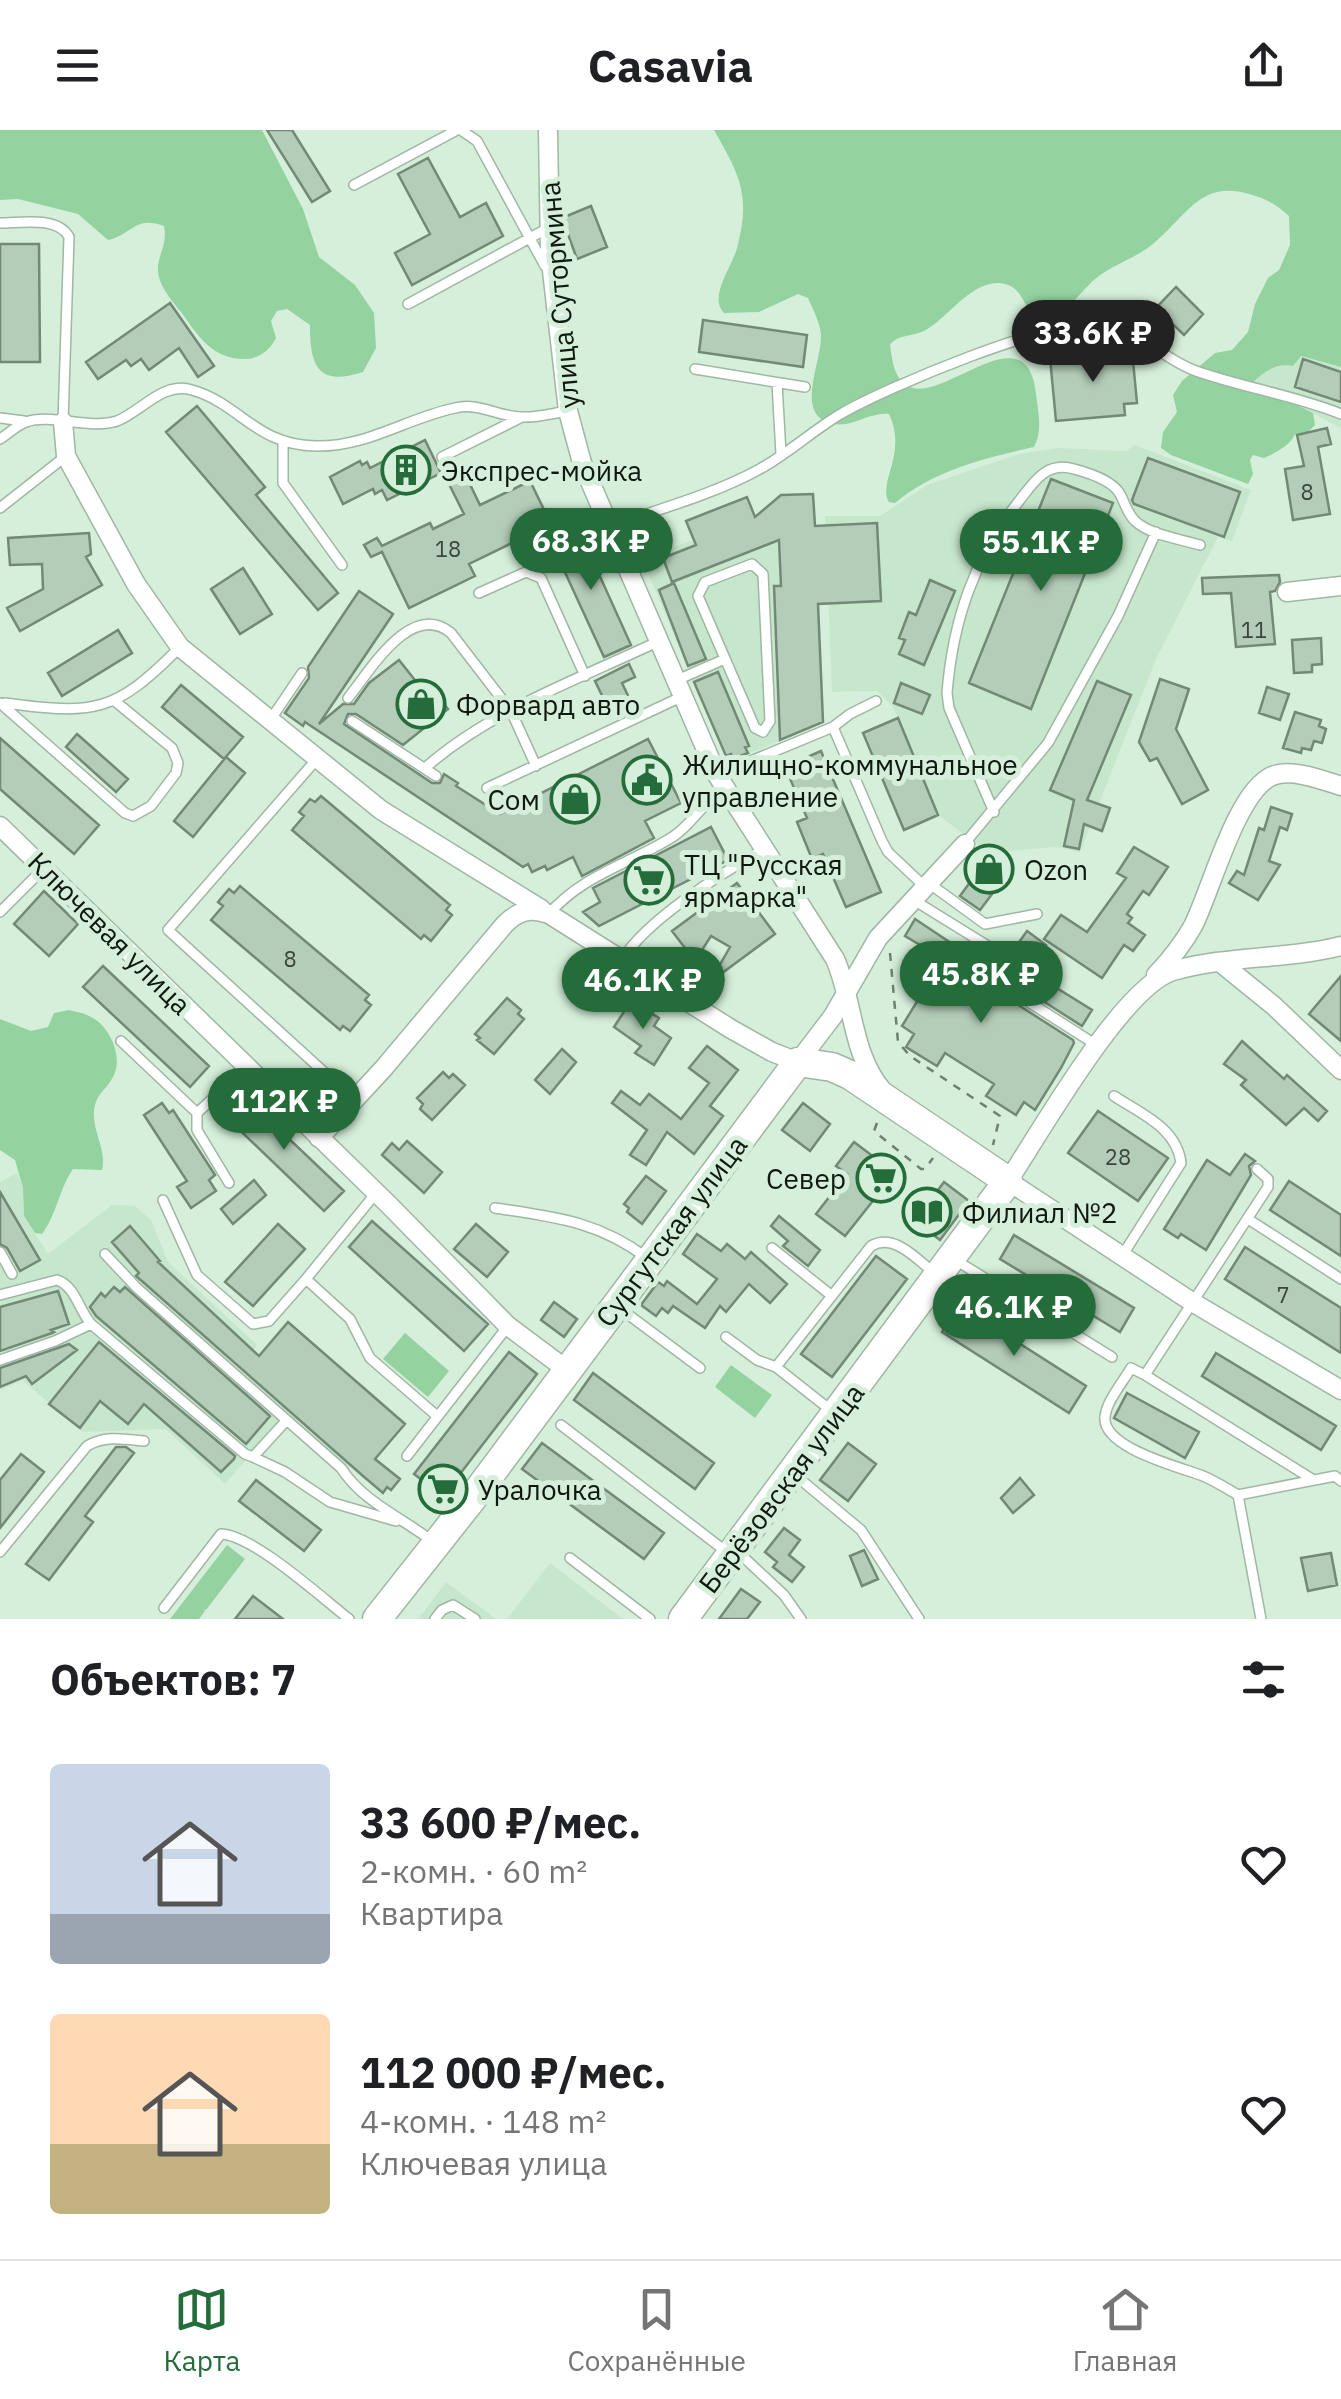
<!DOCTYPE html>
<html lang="ru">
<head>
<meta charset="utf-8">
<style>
	body { margin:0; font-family:"IBM Plex Sans",sans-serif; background:#f6f6f6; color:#202124; height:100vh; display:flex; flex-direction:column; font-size:38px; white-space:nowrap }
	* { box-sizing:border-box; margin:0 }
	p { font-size:32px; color:#757577 }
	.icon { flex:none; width:55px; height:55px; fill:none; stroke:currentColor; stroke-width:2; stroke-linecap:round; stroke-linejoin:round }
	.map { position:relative; height:1489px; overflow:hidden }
	.sheet { display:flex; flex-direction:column; background:#fff; flex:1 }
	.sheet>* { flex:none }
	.price { position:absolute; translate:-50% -85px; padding:0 22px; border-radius:35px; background:#246d3a; color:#fff; font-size:32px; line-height:65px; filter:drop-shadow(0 2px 5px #0008) }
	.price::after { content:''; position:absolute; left:50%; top:60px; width:30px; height:22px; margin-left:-15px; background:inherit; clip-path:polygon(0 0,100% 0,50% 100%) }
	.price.active { background:#222; color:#fff }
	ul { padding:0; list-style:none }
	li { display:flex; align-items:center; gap:30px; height:250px; padding:0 50px }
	li span { display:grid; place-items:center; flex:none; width:280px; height:200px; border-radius:10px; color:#555 }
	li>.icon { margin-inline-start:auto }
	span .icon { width:120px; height:120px; fill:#fffc; stroke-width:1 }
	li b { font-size:42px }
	h2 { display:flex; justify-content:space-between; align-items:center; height:120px; padding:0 50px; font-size:42px }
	header { display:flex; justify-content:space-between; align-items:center; height:130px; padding:0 50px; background:#fff; font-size:45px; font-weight:800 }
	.tabs { display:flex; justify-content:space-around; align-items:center; height:140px; border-top:2px solid #e0e0e0; background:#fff; font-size:28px; color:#757577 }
	.tabs a { display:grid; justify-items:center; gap:5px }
	.tabs .active { color:#246d3a }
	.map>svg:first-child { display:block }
</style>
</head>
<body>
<header><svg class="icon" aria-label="menu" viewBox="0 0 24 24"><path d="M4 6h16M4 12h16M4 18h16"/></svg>Casavia<svg class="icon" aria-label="share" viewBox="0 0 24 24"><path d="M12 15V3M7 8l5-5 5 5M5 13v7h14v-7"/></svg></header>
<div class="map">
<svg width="1341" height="1489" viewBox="0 0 1341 1489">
	<rect width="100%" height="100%" fill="#d5efda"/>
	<path fill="#c7e7cc" d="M1300,226L1341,237V298L1299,276L1256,262L1252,253L1266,240L1282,234L1293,236Z
		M1135,315L1251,360L1232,411L1218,407L1156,529L1080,722L1055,717L989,723L938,685L893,577L877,561L832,562L825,386H880L927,355L1019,324L1060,318L1126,321Z
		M813,364L823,593L728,632L642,429L755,387L781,365Z
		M17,1043L23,1058L24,1086L48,1124L112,1075L135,1076L151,1090L168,1132L257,1215L253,1221L366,1319L343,1345L280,1291L225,1354L166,1299L83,1302L22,1250L0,1260V1052Z
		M550,1433L623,1489H507Z
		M446,1452L496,1489H418Z"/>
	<path fill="#94d2a0" d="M0,0H262L303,79L319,127L355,155L374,183L376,218L363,242C317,257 310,235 310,195L287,179L277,181L271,191L276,208C270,220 260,228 246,229C213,230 199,207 181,182C172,171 159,156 158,141C157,125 168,116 164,96C135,85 133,104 108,110L78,84L18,69L0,70Z
		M714,0H1341V237L1301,226L1293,236C1275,233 1266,241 1253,252L1256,262L1299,276L1313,283L1315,295L1308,302L1295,304C1291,315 1275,323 1264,328L1253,325L1250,330L1253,344L1248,354L1171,325L1161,318L1163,302L1177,282L1173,265L1182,251L1215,223L1232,220L1248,202L1255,174L1268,148L1279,140L1290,115L1289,86C1276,74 1267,69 1249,64C1200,50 1187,86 1154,113C1137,128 1113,134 1095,149C1078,164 1072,180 1047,184C1023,188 1026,161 1008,155C976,143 947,190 924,201C911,207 898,204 890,215C892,228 893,242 902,252C934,286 1026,174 1036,264C1038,282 1043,301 1034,317C985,328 934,340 895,373L889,372C877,353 908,324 889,284C869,282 854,297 835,294C792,288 822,233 821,205C820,192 813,180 808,168L798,164L759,182L724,183C708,167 732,137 737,118C751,65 740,46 714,0Z
		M69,880C76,882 85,883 91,887C110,896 124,928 113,947C106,960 96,964 94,980C92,1001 107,1020 102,1040L73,1039C59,1059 57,1084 42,1104L35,1103L24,1086L23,1058L15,1030L0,1020V889L31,901L48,897L54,883Z
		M405,1203L449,1241L428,1267L383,1229Z
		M731,1235L772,1265L755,1288L715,1257Z
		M227,1415L245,1429L206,1480L203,1479L205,1481L199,1489H170Z"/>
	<path fill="#b4cdb8" stroke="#728976" stroke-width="2.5" d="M267,0H292L330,61L312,72Z
		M428,28L460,87L486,73L503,106L412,155L395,123L430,104L398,44Z
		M591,76L607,117L577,129L562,88Z
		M0,114H39L40,232H0Z
		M1176,157L1203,184L1184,205L1156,178Z
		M170,173L214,236L198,247L179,218L149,240L141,229L131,236L126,230L98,249L86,232Z
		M703,190L807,205L803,237L699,222Z
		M1132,220L1137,273L1124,274L1125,285L1056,291L1050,228Z
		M1303,229L1341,242V272L1295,257Z
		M197,276L265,357L256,365L338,463L318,480L166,302Z
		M1327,298L1331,314L1318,317L1330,384L1293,390L1285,339L1304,336L1297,305Z
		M425,310L441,343L387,370L382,360L375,364L373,359L343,374L330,347L360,331L362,335L367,332L370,338Z
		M1148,328L1240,362L1224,407L1134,374L1132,370Z
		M465,344L480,375L530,351L551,394L469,434L475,446L409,478L382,422L371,427L364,415L377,408L382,416L430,393L433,399L464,384L448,352Z
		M1051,349L1113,373L1031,579L969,553Z
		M813,364L815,396L877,393L881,471L818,474L823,592L780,610L774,456H781L779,410L672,452L663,428L696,415L686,391L747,367L755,387L781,365Z
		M579,400L631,515L604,527L551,412Z
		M89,403L91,424L86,427L102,455L20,501L7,478L43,459L42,434L10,435L8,408Z
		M243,438L272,484L240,504L211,459Z
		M1279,445L1280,452L1275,461L1270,462L1275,514L1236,517L1231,463L1203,464L1202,448Z
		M930,450L955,461L924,535L899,524L905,510L899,508L909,482L916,485Z
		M674,453L706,529L688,536L659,460Z
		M359,461L393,484L319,594L343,574H354L369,553L399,530L422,559L428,554L448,579L403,615L356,584H348L344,594L432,653H440L444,644L458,653L456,656L500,684L648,609L681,673L645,691L654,708L582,746L573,727L547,740L545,736L532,742L528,734L523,737L305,592L303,596L285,583L309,548L308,537Z
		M118,500L132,523L62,566L48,543Z
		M1321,508L1322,534L1312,535V542L1294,543L1292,510Z
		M629,534L635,547L622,553L632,574L611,584L595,551Z
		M718,542L749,616L745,617L748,623L733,629L731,624L726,626L694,552Z
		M1160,549L1189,559L1176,599L1208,660L1182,674L1157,628L1150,631L1139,612Z
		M1097,551L1131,565L1087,670L1110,678L1102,701L1084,694L1079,719L1064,716L1074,670L1050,660Z
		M901,553L930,565L922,584L894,573Z
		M181,555L243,607L224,629L162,577Z
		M1267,557L1289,564L1280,590L1259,583Z
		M1295,582L1321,590L1319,596L1326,599L1322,613L1314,611L1311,620L1302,618L1301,623L1283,618Z
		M898,588L938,685L904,700L863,603Z
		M77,604L128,649L116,662L66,617Z
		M0,608L99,695L74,724L0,659Z
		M821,621L881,762L846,777L823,724L812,729L797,692L807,688L785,637Z
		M226,627L245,643L193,707L174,691Z
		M321,666L450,775L446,780L452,785L431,811L424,805L421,809L292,700L304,686L299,682L310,669L315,672Z
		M1271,677L1292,684L1287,700L1280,697L1269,731L1280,735L1258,770L1229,753L1237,741L1244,745L1259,698L1264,700Z
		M711,697L728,730L599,796L583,782L600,772L593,758Z
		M1134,717L1168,737L1149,765L1143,761L1127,784L1132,788L1128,793L1145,805L1133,821L1124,815L1102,848L1044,809L1061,785L1087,802L1126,748L1117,743Z
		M987,729L1007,744L980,780L960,766Z
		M737,753L775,804L710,852L730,817L711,806L695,831L672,801Z
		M240,756L369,865L365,870L371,875L350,901L343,896L340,900L211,790L223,776L218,772L229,759L234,763Z
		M44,761L78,794L49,826L14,794Z
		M915,789L975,829L980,821L990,827L993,835L980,856L1010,874L1012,871L1073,910L1074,913L1061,938L1035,980L1024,972L1016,985L986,966L994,954L945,923L937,936L906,917L914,904L902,896L934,844L911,830L920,815L905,806Z
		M1027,801L1046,815L1030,836L1012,822Z
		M103,836L209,936L190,957L83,857Z
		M1031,842L1092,880L1082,896L1021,857Z
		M1341,846V911L1309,884Z
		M507,868L521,880L518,884L524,889L494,924L477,910L480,908L475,904Z
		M631,871L659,888L654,896L671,908L654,935L635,923L641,916L614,897Z
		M1242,911L1284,949L1287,945L1327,981L1318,991L1304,978L1286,995L1241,955L1246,950L1224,934Z
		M707,916L738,940L710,976L723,986L694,1024L667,1002L646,1035L630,1025L647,1000L612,973L621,961L640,975L649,964L681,989L709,953L689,938Z
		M562,919L576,932L550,964L535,950Z
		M443,942L449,948L453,944L465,955L432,990L420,979L423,974L417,968Z
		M243,965L344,1061L324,1081L224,985Z
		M162,973L169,983L173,980L215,1045L209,1050L216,1061L191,1078L177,1057L187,1051L144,985Z
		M803,973L830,994L810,1021L782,1000Z
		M1098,981L1168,1028L1138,1071L1068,1023Z
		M407,1011L442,1042L424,1063L382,1025L392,1013L399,1020Z
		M854,1012L895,1043L845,1106L816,1084L847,1044L836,1036Z
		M1245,1024L1255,1031L1249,1036L1251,1045L1206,1120L1181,1104L1178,1108L1164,1099L1207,1030L1230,1045Z
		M646,1046L666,1061L642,1094L627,1082L629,1078L624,1074Z
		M254,1050L266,1065L233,1094L221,1079Z
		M1289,1051L1341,1085V1126L1270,1080Z
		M944,1052L969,1071L940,1110L915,1091Z
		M0,1062L40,1130L20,1141L7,1118L0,1114Z
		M779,1086L820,1120L808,1136L783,1116L788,1111L771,1096Z
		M372,1091L488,1194L464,1221L349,1117Z
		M278,1094L305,1119L253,1176L225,1152Z
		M476,1094L508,1122L487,1147L454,1119Z
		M130,1096L160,1131L158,1132L259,1226L288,1192L405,1294L375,1329L400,1349L391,1360L387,1357L383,1363L363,1346L143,1152L136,1146L139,1143L112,1112Z
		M697,1104L721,1121L727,1114L745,1129L751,1122L787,1154L770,1173L749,1154L726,1182L720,1176L705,1198L673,1176L668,1183L662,1178L656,1186L641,1175L658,1152L664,1156L667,1151L697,1174L717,1149L683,1124Z
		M1014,1105L1134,1178L1120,1202L1000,1129Z
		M1245,1117L1341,1178V1223L1225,1149Z
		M876,1126L907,1149L832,1247L801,1224Z
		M114,1157L120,1162L125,1157L270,1286L246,1314L96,1186L90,1177L101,1163L105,1167Z
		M58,1161L69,1194L51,1200L54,1202L52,1203L0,1221V1177Z
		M554,1172L577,1189L564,1207L541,1190Z
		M959,1175L1086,1256L1069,1283L942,1202Z
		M99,1212L235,1326L234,1329L221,1342L144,1274L128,1294L100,1271L80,1298L49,1274Z
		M69,1214L77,1220L32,1254L26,1246L0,1257V1238Z
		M509,1222L537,1244L443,1366L414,1344Z
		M1216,1223L1336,1296L1321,1320L1202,1246Z
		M593,1243L714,1333L695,1359L574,1270Z
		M1127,1263L1199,1302L1185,1328L1114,1288Z
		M542,1313L664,1403L644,1429L522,1339Z
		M848,1313L876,1334L848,1371L820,1350Z
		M116,1317H126L134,1323L85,1386L93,1392L49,1450L26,1434Z
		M21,1324L44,1342L0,1398V1350Z
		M1020,1348L1034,1365L1013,1383L1001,1368Z
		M256,1350L321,1400L304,1421L239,1371Z
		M784,1398L800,1410L789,1425L804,1437L792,1452L773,1437L777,1432L765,1422Z
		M864,1420L878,1449L862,1456L850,1426Z
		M1331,1423L1337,1455L1308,1461L1301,1428Z
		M741,1459L760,1472L747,1489H719Z
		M253,1466L283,1489H235Z"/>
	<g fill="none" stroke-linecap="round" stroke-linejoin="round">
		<g stroke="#9fb7a3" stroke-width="12">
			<path id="lane" d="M461,0L477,11L545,136
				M354,55L457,0
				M0,93C21,93 58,86 69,107L63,292
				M408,174L550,97
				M695,239L805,257
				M777,253L781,324
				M0,288L24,291
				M0,309C8,304 17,295 26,292C51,283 90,300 117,291C142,281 163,251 192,260C241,274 255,315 316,316C367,317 407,288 455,278C480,272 498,287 522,287C537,288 553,283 568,281
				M283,313V353L342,435
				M442,327L520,288
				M0,378L66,326
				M609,397C658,379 712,365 758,340C786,325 811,302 839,285C884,258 1054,187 1102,194C1139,199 1162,229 1196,241C1244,258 1294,265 1341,284
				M752,434L763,444L770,591L763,602L755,598L698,466L705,452Z
				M479,463L526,442L541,448L585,546
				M677,550L725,529
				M348,568C370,541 411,470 451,503L511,581L536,636
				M0,573L125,683L133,686L151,676L176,643L178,633L172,618L116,572
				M5,573C95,585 115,583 180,517
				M271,589L302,543
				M352,591L436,646
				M833,597L850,584L876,571
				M316,630L168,800L347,963
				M425,638C491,580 579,549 657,512
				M717,645L833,597L882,711L888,722L924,756
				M487,658L681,567
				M994,682L949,578L947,563C953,490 974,429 1019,371C1034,352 1046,331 1074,339C1089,343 1112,350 1120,364C1125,373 1127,383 1135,391C1150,405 1180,409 1200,415
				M965,713L1048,613L1118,486L1156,402
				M930,754L985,794L1037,784
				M912,769L996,821C1005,834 1000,849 1010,860L1098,916
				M0,782L44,738
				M549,784C582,745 632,733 674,706C694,692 700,674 726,660
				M622,830C646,790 722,743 763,720
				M121,911L197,983
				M1114,966C1141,984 1177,998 1181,1033L1122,1126
				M1257,1039L1268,1049V1057L1145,1245L1312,1349
				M229,1053L197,1000V983L246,938
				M376,1063L306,1149L350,1189L370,1228L437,1286
				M163,1070L197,1145L253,1194L269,1191L306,1149
				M495,1078C554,1087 598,1091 647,1128
				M1248,1089L1341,1149
				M772,1118L832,1166
				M0,1122L12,1144
				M105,1124L137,1158L341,1338C363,1372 401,1387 432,1411
				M957,1131L1112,1227
				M0,1165L57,1150C75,1156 79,1180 91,1194L55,1211L0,1230
				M618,1177L700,1238
				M91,1194L245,1324L253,1327L286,1291
				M726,1207L757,1230L776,1237L833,1282
				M776,1237L871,1116C895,1102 918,1131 937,1145
				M1145,1245L1131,1238C1123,1252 1106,1272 1105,1287C1102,1318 1180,1337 1203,1346C1215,1351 1226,1358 1238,1365L1261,1489
				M561,1295L728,1423
				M407,1326L508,1196
				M253,1327L285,1342L330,1372L396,1391
				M795,1345L861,1400L919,1489
				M1238,1365L1335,1346L1341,1351
				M0,1422L87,1316C105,1305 124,1309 144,1311
				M738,1422L784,1465L801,1489
				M570,1428L650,1489
				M164,1478L221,1404C253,1405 321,1467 349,1489
				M435,1489L442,1480L453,1475L475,1489"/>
		</g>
		<g stroke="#9fb7a3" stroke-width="21">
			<path id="street" d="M548,0L550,123L568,281L582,333L717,645L835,829C854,872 851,923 882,960
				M63,292L66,326L136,454L180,517L381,680L541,779
				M1287,462L1341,456
				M0,696L388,1074L508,1196L567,1240
				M1341,816C1286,830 1227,825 1173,841C1122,857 1040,1003 1008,1051L1192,1172L1341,1260
				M1221,833L1274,876L1341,940
				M1156,845C1170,830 1183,814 1193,796C1211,761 1236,662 1272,646C1292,638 1322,650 1341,656
				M319,1008L383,939L505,794C519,780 531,778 549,784L731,899L772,922L798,932L833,886L878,808L965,714"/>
		</g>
		<g stroke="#9fb7a3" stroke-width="31">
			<path id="secondary" d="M377,1489L471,1370L798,932L832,937L850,945L1008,1051L683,1489"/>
		</g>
		<path stroke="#6f8072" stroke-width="2.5" stroke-dasharray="8 8" stroke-linecap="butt" d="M890,823L898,912L910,926L1000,986L993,1015
			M877,993L874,1001L921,1039H925L933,1028"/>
		<use href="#lane" stroke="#fff" stroke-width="9"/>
		<use href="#street" stroke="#fff" stroke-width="18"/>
		<use href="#secondary" stroke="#fff" stroke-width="28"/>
	</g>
	<defs>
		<g id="building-ring" transform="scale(2.5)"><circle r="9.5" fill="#d5efda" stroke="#246d3a" stroke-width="1.5"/><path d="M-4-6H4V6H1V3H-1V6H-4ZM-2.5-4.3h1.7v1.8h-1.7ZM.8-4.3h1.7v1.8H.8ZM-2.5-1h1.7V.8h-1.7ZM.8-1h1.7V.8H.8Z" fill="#246d3a"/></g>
		<g id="shop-ring" transform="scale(2.5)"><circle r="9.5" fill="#d5efda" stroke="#246d3a" stroke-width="1.5"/><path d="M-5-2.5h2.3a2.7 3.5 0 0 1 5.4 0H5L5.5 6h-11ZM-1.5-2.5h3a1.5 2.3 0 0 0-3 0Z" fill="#246d3a"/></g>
		<g id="civic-ring" transform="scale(2.5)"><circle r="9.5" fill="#d5efda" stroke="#246d3a" stroke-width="1.5"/><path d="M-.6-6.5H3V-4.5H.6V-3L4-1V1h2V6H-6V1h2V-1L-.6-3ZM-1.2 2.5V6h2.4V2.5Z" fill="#246d3a"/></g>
		<g id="supermarket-ring" transform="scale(2.5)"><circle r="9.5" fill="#d5efda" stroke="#246d3a" stroke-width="1.5"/><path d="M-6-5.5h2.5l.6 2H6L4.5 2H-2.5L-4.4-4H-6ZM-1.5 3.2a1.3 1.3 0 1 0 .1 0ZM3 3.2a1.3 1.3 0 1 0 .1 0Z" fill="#246d3a"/></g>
		<g id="library-ring" transform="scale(2.5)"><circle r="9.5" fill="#d5efda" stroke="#246d3a" stroke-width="1.5"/><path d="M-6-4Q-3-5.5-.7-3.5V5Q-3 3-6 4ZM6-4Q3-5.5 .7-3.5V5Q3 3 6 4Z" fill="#246d3a"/></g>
	</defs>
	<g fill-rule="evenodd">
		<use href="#building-ring" x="406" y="340"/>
		<use href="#shop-ring" x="421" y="574"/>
		<use href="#civic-ring" x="647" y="650"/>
		<use href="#shop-ring" x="575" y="669"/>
		<use href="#shop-ring" x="989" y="739"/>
		<use href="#supermarket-ring" x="649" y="750"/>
		<use href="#supermarket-ring" x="881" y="1048"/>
		<use href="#library-ring" x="927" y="1082"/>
		<use href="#supermarket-ring" x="443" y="1359"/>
	</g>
	<g text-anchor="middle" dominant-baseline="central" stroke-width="10" stroke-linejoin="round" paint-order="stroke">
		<g font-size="22" fill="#39463b">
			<text x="1307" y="361">8</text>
			<text x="448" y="418">18</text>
			<text x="1254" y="499">11</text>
			<text x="290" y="828">8</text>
			<text x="1118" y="1026">28</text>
			<text x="1283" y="1164">7</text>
		</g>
		<g font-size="28" fill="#101911" stroke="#d5efda">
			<text transform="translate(559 165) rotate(-95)">улица Сутормина</text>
			<text transform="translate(110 803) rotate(45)">Ключевая улица</text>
			<text transform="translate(671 1101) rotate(-53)">Сургутская улица</text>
			<text transform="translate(781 1358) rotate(-53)">Берёзовская улица</text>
		</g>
		<g font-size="28" fill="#101911" stroke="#d5efda" text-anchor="start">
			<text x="441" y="340">Экспрес-мойка</text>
			<text x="456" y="574">Форвард авто</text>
			<text x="682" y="634">Жилищно-коммунальное<tspan x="682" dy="32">управление</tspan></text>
			<text x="540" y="669" text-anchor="end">Сом</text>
			<text x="684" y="734">ТЦ "Русская<tspan x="684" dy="32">ярмарка"</tspan></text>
			<text x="1024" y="739">Ozon</text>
			<text x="846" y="1048" text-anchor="end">Север</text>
			<text x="962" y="1082">Филиал №2</text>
			<text x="478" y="1359">Уралочка</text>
		</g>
	</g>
</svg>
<b class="price active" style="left:1093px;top:255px">33.6K ₽</b>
<b class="price" style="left:591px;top:463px">68.3K ₽</b>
<b class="price" style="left:1041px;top:464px">55.1K ₽</b>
<b class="price" style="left:981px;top:896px">45.8K ₽</b>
<b class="price" style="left:643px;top:902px">46.1K ₽</b>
<b class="price" style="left:284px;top:1023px">112K ₽</b>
<b class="price" style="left:1014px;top:1229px">46.1K ₽</b>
</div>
<section class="sheet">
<h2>Объектов: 7<svg class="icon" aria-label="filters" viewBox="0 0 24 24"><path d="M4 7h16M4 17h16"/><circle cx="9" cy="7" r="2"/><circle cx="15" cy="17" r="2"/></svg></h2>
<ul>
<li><span style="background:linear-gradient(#c9d6e8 75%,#9aa5b1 0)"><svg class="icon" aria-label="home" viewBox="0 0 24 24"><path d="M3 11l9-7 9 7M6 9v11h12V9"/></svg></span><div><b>33 600 ₽/мес.</b><p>2-комн. · 60 m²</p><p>Квартира</p></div><svg class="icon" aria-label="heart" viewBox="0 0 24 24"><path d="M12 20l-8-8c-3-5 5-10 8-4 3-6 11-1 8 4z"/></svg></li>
<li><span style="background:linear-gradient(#ffd9b3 65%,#c2b280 0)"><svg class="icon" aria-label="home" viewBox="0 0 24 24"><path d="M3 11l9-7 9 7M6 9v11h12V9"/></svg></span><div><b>112 000 ₽/мес.</b><p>4-комн. · 148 m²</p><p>Ключевая улица</p></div><svg class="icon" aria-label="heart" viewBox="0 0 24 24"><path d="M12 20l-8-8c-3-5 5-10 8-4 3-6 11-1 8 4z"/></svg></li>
</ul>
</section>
<nav class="tabs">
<a class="active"><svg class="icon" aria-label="map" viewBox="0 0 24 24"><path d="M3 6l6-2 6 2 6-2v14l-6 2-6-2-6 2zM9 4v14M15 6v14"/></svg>Карта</a>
<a><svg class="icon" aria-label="saved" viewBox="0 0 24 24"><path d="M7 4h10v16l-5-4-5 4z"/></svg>Сохранённые</a>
<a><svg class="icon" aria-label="home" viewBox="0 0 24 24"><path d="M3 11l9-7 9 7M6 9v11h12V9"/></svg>Главная</a>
</nav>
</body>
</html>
